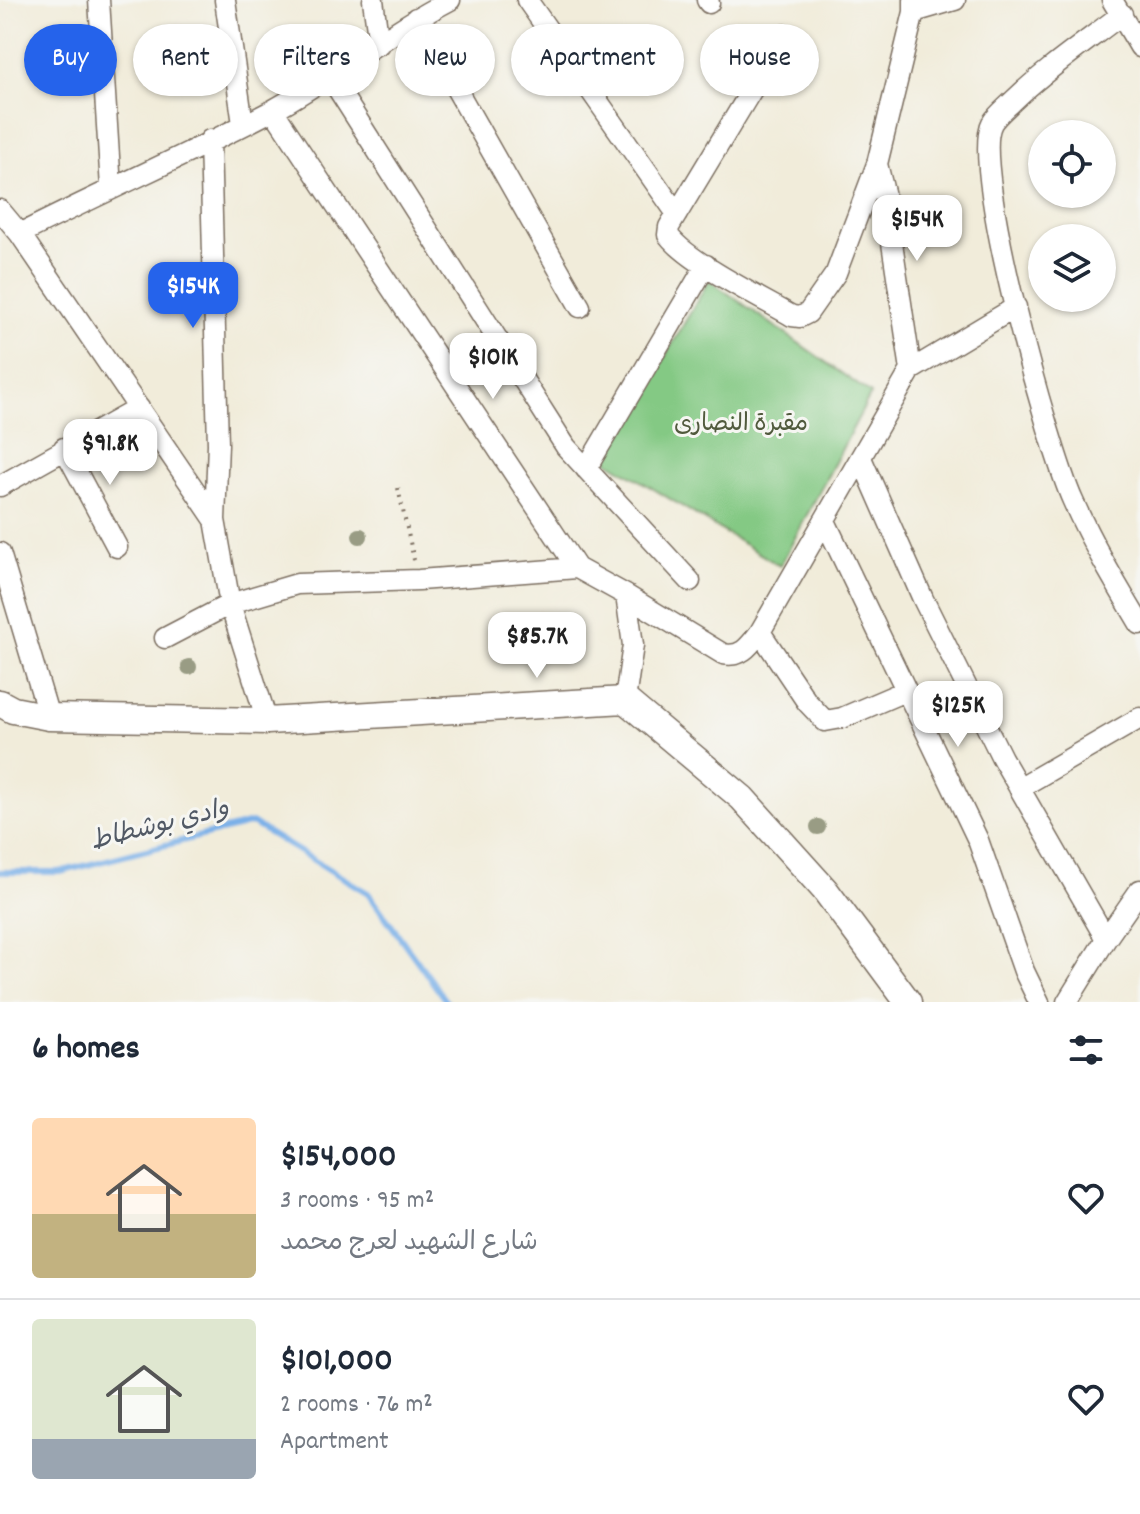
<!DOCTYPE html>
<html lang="en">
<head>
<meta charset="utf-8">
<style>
	body { margin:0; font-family:Dekko,"Playpen Sans Arabic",sans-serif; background:#f2f2f3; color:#1f2937; height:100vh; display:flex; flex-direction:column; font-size:30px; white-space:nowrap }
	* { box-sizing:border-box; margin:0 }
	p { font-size:26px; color:#747a83 }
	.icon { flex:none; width:44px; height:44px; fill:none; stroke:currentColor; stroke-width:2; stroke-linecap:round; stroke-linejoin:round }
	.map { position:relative; height:1002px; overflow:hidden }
	.panel { display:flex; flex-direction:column; background:#fff; flex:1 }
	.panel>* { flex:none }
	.hud { position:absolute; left:24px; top:24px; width:1092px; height:72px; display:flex; gap:16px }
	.buttons { position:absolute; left:1028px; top:120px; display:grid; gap:16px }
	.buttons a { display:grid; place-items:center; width:88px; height:88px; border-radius:50%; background:#fff; box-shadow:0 2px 6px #0004; font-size:40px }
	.price { position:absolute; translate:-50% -68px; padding:0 18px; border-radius:16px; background:#fff; color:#222; font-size:26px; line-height:52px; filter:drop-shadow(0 2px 4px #0008) }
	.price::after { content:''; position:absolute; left:50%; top:48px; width:24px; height:18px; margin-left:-12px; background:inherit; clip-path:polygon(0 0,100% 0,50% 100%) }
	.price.on { background:#2563eb; color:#fff }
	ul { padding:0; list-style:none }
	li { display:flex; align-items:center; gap:24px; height:200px; padding:0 32px }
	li+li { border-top:2px solid #e0e1e3 }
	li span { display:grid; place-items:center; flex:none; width:224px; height:160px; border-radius:8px; color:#555 }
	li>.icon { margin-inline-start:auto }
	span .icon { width:96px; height:96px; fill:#fffc; stroke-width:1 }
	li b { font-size:34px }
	h2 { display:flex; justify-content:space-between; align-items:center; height:96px; padding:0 32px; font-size:34px }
	.chip { padding:0 28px; border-radius:36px; background:#fff; box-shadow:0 2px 6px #0004; font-size:28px; line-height:72px }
	.chip.on { background:#2563eb; color:#fff }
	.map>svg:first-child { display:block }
</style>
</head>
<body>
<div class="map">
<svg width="1140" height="1002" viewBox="0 0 1140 1002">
	<rect width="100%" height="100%" fill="#f6f6f2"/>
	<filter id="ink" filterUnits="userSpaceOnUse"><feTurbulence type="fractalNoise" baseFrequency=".0125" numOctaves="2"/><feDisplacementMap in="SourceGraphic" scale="16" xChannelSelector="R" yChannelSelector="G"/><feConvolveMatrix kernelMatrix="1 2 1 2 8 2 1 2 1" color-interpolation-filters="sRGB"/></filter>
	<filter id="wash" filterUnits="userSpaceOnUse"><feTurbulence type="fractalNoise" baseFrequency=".006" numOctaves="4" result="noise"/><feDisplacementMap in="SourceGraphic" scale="32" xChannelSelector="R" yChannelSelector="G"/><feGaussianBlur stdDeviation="1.8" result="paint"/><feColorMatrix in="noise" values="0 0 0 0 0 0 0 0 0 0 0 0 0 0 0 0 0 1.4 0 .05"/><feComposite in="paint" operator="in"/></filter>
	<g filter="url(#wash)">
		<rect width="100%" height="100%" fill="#f1ecda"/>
		<path fill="#84c984" stroke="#607a51" stroke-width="2" d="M709,280L871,394L780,566L606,460Z"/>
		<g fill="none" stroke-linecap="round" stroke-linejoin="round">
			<path stroke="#7ab0e8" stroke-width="6" d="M0,872H60L252,823L368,893L447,1002"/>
		</g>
	</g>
	<g filter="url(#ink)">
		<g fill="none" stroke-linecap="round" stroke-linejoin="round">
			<g stroke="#7b6e60" stroke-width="23">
				<path id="minor" d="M99,0L111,188
					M225,0L243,124
					M373,0L379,44
					M527,0L677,214
					M707,0L709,3
					M1112,0L1140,47
					M914,12L955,0
					M1122,14C1086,42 1046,69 1013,101C1006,108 997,115 992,123C969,164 1050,451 1073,501C1092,544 1116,584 1140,624
					M416,18L580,307
					M785,35L669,227L668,235C688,262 761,298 792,316L800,317L808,313L836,273L877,164L914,12V0
					M329,75L566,447L690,581
					M273,110L577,568L626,595L633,645L625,700
					M210,140L218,444L215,520
					M877,164L885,196L911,370
					M0,210L20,234L215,520L230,604L267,721
					M20,234C104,191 190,154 273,110C334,77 388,32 450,0
					M64,448L117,547
					M861,458L923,599L1002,758L1106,939
					M586,469L706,265
					M0,486L139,408
					M825,521L978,840L1024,971L1039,1002
					M0,553L49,717
					M626,595L723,654C742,658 750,645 760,632L911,370L1016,307
					M760,632L807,702L825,721L842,718L905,691
					M165,638L230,604L297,584L419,580L577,568
					M1019,788L1140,718
					M1067,1002L1106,939L1140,890"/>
			</g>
			<g stroke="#7b6e60" stroke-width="29">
				<path id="tertiary" d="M0,703L13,710L49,717L267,721L625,700L742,798L825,890L908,1002"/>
			</g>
			<path stroke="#7b6e60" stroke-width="4" stroke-dasharray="2 6" stroke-linecap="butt" d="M398,488L414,560"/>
			<use href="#minor" stroke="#fff" stroke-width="20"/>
			<use href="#tertiary" stroke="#fff" stroke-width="26"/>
		</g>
		<g fill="#999c84">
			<circle cx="360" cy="536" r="8"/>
			<circle cx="189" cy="667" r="8"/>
			<circle cx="818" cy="827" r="8"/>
		</g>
	</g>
	<g text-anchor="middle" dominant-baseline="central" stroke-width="6" stroke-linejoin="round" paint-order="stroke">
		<g font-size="24" fill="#515a3d" stroke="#f6f6f2">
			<text x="741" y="425">مقبرة النصارى</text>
		</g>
		<g font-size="26" font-style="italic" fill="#515965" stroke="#f6f6f2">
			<text transform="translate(160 826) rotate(-14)">وادي بوشطاط</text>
		</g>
	</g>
</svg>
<div class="buttons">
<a><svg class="icon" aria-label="locate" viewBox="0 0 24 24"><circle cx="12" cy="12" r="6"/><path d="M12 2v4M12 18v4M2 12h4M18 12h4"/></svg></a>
<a><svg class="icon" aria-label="layers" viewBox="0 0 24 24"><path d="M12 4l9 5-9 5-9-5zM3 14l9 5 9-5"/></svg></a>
</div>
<b class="price" style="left:917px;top:263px">$154K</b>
<b class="price on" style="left:193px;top:330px">$154K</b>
<b class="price" style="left:493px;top:401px">$101K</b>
<b class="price" style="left:110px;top:487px">$91.8K</b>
<b class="price" style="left:537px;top:680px">$85.7K</b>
<b class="price" style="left:958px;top:749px">$125K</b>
<div class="hud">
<a class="chip on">Buy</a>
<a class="chip">Rent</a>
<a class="chip">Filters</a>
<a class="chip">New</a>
<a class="chip">Apartment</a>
<a class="chip">House</a>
</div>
</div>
<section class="panel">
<h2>6 homes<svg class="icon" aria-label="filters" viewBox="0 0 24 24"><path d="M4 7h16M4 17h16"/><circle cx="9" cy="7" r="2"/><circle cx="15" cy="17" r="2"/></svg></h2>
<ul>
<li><span style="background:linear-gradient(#ffd9b3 60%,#c2b280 0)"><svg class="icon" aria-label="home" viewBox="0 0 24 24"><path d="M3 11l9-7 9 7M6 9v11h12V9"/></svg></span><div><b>$154,000</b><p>3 rooms · 95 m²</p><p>شارع الشهيد لعرج محمد</p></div><svg class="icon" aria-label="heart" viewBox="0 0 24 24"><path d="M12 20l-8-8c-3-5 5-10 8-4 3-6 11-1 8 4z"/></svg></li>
<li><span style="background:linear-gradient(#dfe7d0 75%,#9aa5b1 0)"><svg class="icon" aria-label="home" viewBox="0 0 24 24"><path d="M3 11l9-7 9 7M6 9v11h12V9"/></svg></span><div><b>$101,000</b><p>2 rooms · 76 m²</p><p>Apartment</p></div><svg class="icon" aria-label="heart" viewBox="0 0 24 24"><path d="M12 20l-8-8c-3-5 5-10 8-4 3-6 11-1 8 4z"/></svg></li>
</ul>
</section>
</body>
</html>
